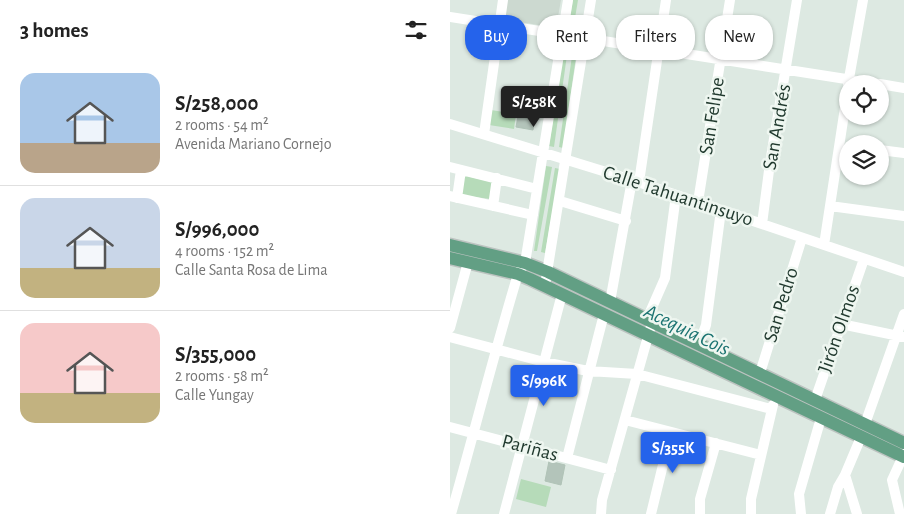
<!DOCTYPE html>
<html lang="en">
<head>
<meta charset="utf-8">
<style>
	body { margin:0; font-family:"Alegreya Sans",sans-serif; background:#f2f2f2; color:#222; height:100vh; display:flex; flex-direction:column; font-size:19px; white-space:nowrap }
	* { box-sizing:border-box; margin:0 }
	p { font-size:16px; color:#767676 }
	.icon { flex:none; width:28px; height:28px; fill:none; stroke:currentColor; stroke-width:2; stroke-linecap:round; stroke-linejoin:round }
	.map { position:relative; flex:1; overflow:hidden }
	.panel { display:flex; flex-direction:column; background:#fff; width:450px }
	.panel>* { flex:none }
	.hud { position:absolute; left:15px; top:15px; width:364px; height:45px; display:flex; gap:10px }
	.buttons { position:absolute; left:389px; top:75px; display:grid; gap:10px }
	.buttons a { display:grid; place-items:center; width:50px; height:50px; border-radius:50%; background:#fff; box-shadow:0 1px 4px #0004; font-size:25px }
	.price { position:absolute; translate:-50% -42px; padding:0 11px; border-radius:5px; background:#2563eb; color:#fff; font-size:16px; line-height:32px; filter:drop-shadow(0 1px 2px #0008) }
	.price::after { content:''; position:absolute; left:50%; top:30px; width:15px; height:11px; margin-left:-8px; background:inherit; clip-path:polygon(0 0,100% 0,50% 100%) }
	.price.selected { background:#222; color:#fff }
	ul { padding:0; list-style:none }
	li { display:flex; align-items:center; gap:15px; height:125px; padding:0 20px }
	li+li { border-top:1px solid #e0e0e0 }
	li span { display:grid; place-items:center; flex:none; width:140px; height:100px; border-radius:15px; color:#555 }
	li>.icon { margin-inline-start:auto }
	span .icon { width:60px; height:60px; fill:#fffc; stroke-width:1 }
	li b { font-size:21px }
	h2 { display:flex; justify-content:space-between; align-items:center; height:60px; padding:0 20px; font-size:21px }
	.chip { padding:0 18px; border-radius:20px; background:#fff; box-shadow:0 1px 4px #0004; font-size:18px; line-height:45px }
	.chip.selected { background:#2563eb; color:#fff }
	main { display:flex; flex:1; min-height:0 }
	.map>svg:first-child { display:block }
</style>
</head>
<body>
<main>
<section class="panel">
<h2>3 homes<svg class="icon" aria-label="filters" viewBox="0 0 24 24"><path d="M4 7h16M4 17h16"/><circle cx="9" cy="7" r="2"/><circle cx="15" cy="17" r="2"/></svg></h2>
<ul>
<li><span style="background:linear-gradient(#a9c7e8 70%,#b9a48a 0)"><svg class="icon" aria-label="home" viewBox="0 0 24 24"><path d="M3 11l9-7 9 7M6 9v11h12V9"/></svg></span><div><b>S/258,000</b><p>2 rooms · 54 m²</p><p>Avenida Mariano Cornejo</p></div></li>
<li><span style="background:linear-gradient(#c9d6e8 70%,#c2b280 0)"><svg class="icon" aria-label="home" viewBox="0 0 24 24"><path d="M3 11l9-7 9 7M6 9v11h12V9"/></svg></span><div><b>S/996,000</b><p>4 rooms · 152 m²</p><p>Calle Santa Rosa de Lima</p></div></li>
<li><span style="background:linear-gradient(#f6c9c9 70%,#c2b280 0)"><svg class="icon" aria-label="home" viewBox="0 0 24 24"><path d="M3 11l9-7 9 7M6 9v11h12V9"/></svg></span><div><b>S/355,000</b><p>2 rooms · 58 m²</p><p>Calle Yungay</p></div></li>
</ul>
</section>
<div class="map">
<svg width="454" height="514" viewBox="0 0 454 514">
	<rect width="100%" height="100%" fill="#dde9e2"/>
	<path fill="#ccd9d0" d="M57,0H111L106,28L58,20L55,15Z"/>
	<path fill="#b6dbb9" d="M123,0H128L124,24L119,23Z
		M114,47L118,48L104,147L99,146Z
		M123,49L127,50L113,148L109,147Z
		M41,110L66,114L64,129L39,125Z
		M96,166L102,167L87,251H84Z
		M105,168L110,169L95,253L91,252Z
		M12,175L42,182L40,199L10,195Z
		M71,479L101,487L96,507L66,499Z"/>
	<path fill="#b3c4ba" stroke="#b0c3b7" d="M57,96L87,101L83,130L66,127L69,111L54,108Z
		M99,461L115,465L111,485L95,481Z"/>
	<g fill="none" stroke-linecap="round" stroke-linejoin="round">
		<g stroke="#bcc3c0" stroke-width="15">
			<path id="major" d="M0,245L75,263L98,272L454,443
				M0,258L68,274L80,279L454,457"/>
		</g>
		<path stroke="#fff" stroke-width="10" d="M0,17L428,84
			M398,84L413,0
			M430,84L454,88
			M0,124L182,180L454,272
			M34,134L53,0
			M430,150L454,153
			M0,167L87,189
			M189,182L216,0
			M0,196L83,215
			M7,198L11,170
			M110,201L176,221
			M248,202L280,0
			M43,206L47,178
			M380,206L454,216
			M312,224L320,163L347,0
			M374,245L398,88
			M95,285L141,0
			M160,302L182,180
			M197,319L215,278L226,195
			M391,324L454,337
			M0,328L18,262
			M0,337L94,362L138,371L187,374L321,409
			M249,344L256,325L271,210
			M310,373L352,238
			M365,400L414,259
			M175,420L311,455
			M415,424L454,314
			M0,427L161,470
			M117,458L154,314
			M1,514C24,434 44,353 68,274L75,263L118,0
			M54,514L112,294
			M151,514L152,500L202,322
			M201,514L221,432
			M250,514V499L266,443
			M301,514V499L323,405
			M351,514L349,494L371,418
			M380,514L388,487L395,475
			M407,514L395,475L411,437
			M450,514L442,480L454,454"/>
		<use href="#major" stroke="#629f84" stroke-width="12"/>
	</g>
	<g text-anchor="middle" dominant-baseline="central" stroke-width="5" stroke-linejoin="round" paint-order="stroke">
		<g font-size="20" fill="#1f382d" stroke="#eef6f0">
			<text transform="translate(262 116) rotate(-81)">San Felipe</text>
			<text transform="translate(327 127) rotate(-80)">San Andrés</text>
			<text transform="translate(228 196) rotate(18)">Calle Tahuantinsuyo</text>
			<text transform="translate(331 305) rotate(-73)">San Pedro</text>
			<text transform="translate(389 329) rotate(-71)">Jirón Olmos</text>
			<text transform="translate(80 448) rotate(15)">Pariñas</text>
		</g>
		<g font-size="21" font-style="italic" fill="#1b7371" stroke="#eef6f0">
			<text transform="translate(237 330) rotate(26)">Acequia Cois</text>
		</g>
	</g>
</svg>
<div class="buttons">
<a><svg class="icon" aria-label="locate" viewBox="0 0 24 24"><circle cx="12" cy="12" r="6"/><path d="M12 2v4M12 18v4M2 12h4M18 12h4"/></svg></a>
<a><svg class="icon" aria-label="layers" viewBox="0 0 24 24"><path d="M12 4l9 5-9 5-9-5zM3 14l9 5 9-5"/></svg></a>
</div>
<b class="price selected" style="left:84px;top:128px">S/258K</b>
<b class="price" style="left:94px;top:407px">S/996K</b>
<b class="price" style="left:223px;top:474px">S/355K</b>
<div class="hud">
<a class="chip selected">Buy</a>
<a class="chip">Rent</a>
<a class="chip">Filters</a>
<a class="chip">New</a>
</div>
</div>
</main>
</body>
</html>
